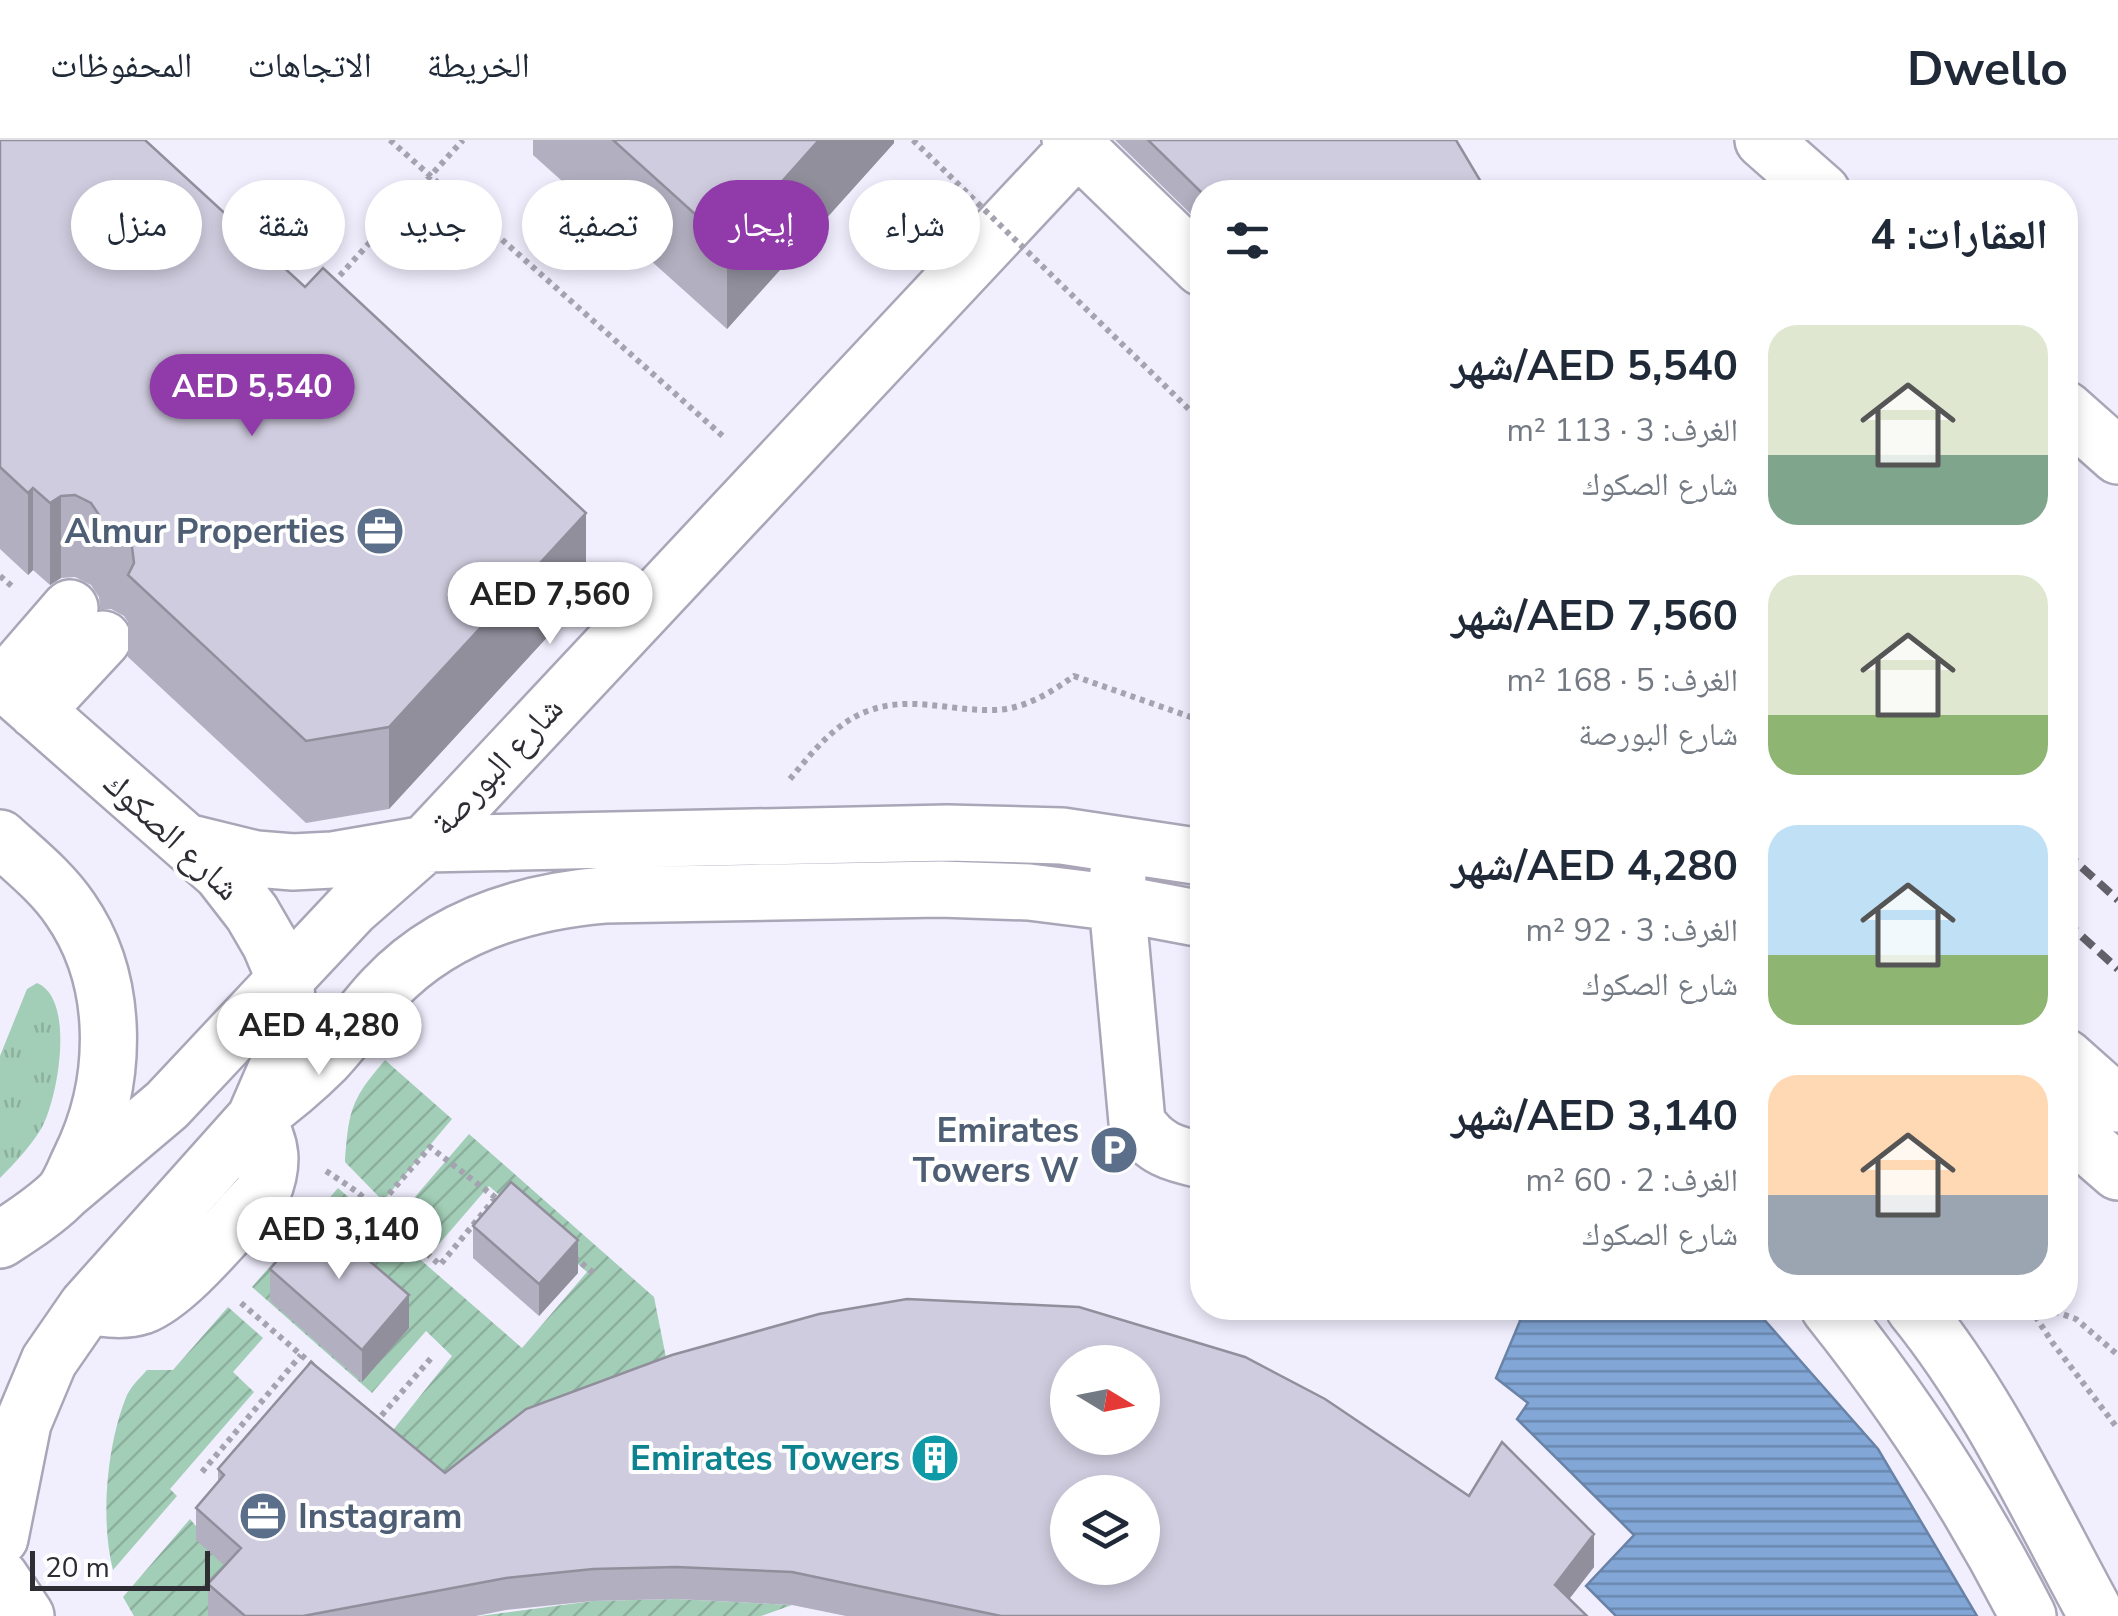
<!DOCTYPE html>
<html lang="ar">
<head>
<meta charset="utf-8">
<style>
	body { margin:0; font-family:"Nunito Sans","Noto Naskh Arabic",sans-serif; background:#f6f6f7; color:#1f2937; direction:rtl; height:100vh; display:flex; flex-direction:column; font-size:38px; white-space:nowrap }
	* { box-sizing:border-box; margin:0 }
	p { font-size:32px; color:#747a83 }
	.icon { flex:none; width:55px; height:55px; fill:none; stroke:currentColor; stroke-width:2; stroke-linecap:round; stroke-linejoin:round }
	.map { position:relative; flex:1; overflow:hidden; direction:ltr }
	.side { position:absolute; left:1190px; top:40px; width:888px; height:1140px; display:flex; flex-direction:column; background:#fff; border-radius:40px; box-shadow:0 5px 15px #0003; direction:rtl }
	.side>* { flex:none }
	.banner { position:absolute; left:30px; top:40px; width:950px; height:90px; direction:rtl; display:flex; gap:20px }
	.needle { width:65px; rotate:100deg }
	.controls { position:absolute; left:1050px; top:1205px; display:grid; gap:20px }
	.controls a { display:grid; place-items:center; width:110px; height:110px; border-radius:50%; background:#fff; box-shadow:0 5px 15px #0003; font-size:50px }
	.scale { position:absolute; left:30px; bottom:25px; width:180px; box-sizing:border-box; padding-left:10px; border:5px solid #2e2d34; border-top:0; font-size:28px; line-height:35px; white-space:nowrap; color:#2e2d34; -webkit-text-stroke:8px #fefefe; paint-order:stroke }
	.price { position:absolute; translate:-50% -85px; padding:0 22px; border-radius:35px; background:#fff; color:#222; font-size:32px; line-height:65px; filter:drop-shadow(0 2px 5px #0008) }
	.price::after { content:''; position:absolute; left:50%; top:60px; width:30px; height:22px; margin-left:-15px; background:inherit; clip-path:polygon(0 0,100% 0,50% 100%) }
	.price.selected { background:#903ba9; color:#fff }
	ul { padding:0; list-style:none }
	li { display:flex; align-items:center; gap:30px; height:250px; padding:0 30px }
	li span { display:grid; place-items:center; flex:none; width:280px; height:200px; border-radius:30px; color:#555 }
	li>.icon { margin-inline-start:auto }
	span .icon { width:120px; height:120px; fill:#fffc; stroke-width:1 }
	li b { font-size:42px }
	h2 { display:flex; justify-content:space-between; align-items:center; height:120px; padding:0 30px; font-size:42px }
	.pill { padding:0 35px; border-radius:45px; background:#fff; box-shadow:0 5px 15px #0003; font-size:35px; line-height:90px }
	.pill.selected { background:#903ba9; color:#fff }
	header { display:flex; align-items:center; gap:60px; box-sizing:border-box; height:140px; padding:0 50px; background:#fff; border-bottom:2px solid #e0e1e3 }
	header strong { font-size:48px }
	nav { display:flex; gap:55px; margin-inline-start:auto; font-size:35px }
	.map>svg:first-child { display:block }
</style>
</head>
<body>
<header>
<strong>Dwello</strong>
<nav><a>الخريطة</a><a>الاتجاهات</a><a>المحفوظات</a></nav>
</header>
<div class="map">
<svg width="2118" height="1476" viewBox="0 0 2118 1476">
	<defs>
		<pattern id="grass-tufts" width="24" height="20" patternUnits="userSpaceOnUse" patternTransform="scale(2.5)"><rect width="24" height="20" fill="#a2cdb6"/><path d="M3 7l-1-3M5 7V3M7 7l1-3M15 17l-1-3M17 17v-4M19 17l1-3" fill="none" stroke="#8cb09d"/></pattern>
		<pattern id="garden-furrows" width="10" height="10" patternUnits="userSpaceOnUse" patternTransform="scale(2.5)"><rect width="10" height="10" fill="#a2cdb6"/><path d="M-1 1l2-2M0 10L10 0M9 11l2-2" fill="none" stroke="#8cb09d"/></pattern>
		<pattern id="water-rules" width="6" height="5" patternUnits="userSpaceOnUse" patternTransform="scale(2.5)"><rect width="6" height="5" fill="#82a7d7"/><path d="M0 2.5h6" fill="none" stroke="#6b88af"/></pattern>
	</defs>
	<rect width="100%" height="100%" fill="#f1effe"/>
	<path fill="url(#grass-tufts)" d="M37,843C76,859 58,959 41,989C30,1007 14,1024 0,1038V916L27,849Z"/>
	<path fill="url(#garden-furrows)" d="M385,920L452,979L383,1061L345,1022C349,969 351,960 385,920Z
		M469,994L654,1157L672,1248L392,1408L378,1309L452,1216L426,1191L372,1253L252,1147L338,1048L522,1208L587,1132L489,1046L439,1104L402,1072Z
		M228,1167L263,1198L233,1232L254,1252L170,1349L177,1356L113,1430C100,1379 107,1303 127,1255C132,1245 140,1238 147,1230H173Z
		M190,1379L241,1440L209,1476H134L123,1457Z
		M676,1459L792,1465L761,1476H480L593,1461Z"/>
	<path fill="url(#water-rules)" stroke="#6982a6" stroke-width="2.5" d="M1517,1168H1754L1878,1309L1977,1476H1616L1586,1446L1634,1395L1517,1279L1528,1263L1496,1238L1520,1181Z"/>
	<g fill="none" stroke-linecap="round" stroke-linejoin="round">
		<g stroke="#aaa6b8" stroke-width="60">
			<path id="minor" d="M1070,0L1202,128
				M0,539L221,733L252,773L270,804L285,839L288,868L278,925L255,978L87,1166L49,1221L23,1283L0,1398
				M5,543L70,468
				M36,571L103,499
				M0,698C24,720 52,742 70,769C121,842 118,944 80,1020C75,1030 70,1045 62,1054C45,1071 20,1087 0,1100
				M186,702L256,719L293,722L332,720L425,704L947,693L1062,696L1202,717
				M1118,731L1117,763L1137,982C1154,1009 1173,1014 1202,1020
				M2065,917L2118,964
				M2065,986L2118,1032
				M64,1052L167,965L352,768L425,704L1077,8
				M87,1166C106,1169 124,1172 142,1166C179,1152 232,1084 262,1054C274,1025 273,1004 255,978C280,960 303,941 325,919C346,897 363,871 384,849C442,787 522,762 604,755L940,749L1029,752L1117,763L1202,779
				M1829,1168C1905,1263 1973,1368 2028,1476
				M1914,1168C1989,1260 2040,1372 2097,1476
				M0,1437L26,1476"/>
		</g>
		<g stroke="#aaa6b8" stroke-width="60">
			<path id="highway" d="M1763,0L1822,52
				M2065,269L2118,316"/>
		</g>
		<path stroke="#a5a3af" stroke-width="6" stroke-dasharray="5 5" stroke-linecap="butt" d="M390,0L726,299
			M333,143L463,0
			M0,436L14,448
			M790,639C811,614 833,585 865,572C907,555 945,570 989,570C1021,571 1049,554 1074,536L1202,581
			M326,1031L356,1051L440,1125L496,1057
			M376,1069L430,1007L496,1058
			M574,1117L596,1135
			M241,1163L315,1227
			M2030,1168L2052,1202L2118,1289
			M2045,1168L2076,1179L2118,1215
			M375,1283L432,1217
			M202,1332L301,1215"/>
		<use href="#minor" stroke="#fff" stroke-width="55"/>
		<use href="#highway" stroke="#fff" stroke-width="55"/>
		<path stroke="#62616a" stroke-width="8" stroke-dasharray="15 8" stroke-linecap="butt" d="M2065,712L2118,760
			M2065,781L2118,829"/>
		<path stroke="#a5a3af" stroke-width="6" stroke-dasharray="5 5" stroke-linecap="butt" d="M913,0L1202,282"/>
	</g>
	<path fill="#b2afc0" d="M0,0L586,455L389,669L306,683L128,517V482L124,476L111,469H100L99,457L91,445L75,437L61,438L50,445L33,430L28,435L0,409Z
		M533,0H894V3L727,189L533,15Z
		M1115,0H1456L1202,52V85Z
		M473,1086L578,1133L539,1176L473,1118Z
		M270,1129L409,1188L362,1242L270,1161Z
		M218,1329L1469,1356L1594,1427L1569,1459L1587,1476H846L792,1465L676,1459L593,1461L506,1470L476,1476H208V1444L225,1426L196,1400V1368L218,1342Z"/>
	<path fill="#918f9c" d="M819,0H894V3L727,189V103Z
		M33,348V430L28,435V353Z
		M61,356V438L50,445V363Z
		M586,373V455L389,669V587Z
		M578,1100V1133L539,1176V1144Z
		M409,1155V1188L362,1242V1210Z
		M1594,1394V1427L1556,1476L1555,1445Z"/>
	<path fill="#cfccdf" stroke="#918f9c" stroke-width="2.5" fill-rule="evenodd" d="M0,0H145L305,147L323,128L586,373L389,587L306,601L128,435L134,423L132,407L124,394L111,387H100L99,375L91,363L75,355L61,356L50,363L33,348L28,353L0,327Z
		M613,0H819L727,103Z
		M1148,0H1456L1487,52L1202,53Z
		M511,1042L578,1100L539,1144L473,1086Z
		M316,1075L409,1155L362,1210L270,1129Z
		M907,1159L1079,1167L1245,1217L1325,1259L1469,1356L1502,1302L1594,1394L1555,1445L1587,1476H1001L792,1432L676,1427L593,1429L506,1438L303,1476H245L208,1444L241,1408L196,1368L224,1335L218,1329L311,1222L445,1333L526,1269L672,1215L819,1174ZM1068,1222H1142V1298H1068ZM1068,1352H1142V1428H1068Z"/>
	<defs>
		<g id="office-disc" transform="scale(2.5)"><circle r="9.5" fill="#5c6f8a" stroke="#fefefe"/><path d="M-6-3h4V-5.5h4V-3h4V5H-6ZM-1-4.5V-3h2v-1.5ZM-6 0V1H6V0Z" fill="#fff"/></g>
		<g id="parking-disc" transform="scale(2.5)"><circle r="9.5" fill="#5c6f8a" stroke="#fefefe"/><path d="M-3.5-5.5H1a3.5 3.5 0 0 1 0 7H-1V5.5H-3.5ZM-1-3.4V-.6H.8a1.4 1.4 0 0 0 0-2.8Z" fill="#fff"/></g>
		<g id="building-disc" transform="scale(2.5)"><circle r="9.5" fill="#0f9aa8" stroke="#fefefe"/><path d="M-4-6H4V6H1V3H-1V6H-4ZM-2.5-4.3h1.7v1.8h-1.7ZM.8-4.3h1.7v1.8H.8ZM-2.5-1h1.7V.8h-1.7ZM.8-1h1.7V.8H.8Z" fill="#fff"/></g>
	</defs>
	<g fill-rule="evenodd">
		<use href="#office-disc" x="380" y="391"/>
		<use href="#parking-disc" x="1114" y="1010"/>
		<use href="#building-disc" x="935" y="1318"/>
		<use href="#office-disc" x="263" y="1376"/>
	</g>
	<g text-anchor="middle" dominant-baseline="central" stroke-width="8" stroke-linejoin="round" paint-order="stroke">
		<g font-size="35" font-weight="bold" fill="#4e5e75" stroke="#fefefe" text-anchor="end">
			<text x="345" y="391">Almur Properties</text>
			<text x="1079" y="990">Emirates<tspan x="1079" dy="40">Towers W</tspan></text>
			<text x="298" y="1376" text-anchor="start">Instagram</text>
		</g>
		<g font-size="35" fill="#2e2d34" stroke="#fefefe">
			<text transform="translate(497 626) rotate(-47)">شارع البورصة</text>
			<text transform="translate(172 696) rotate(43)">شارع الصكوك</text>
		</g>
		<g font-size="35" font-weight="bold" fill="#0d838f" stroke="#fefefe" text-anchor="end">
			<text x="900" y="1318">Emirates Towers</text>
		</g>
	</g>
</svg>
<div class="controls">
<a><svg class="needle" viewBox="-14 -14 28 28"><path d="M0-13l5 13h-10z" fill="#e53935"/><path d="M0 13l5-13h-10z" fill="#747a83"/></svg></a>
<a><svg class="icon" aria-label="layers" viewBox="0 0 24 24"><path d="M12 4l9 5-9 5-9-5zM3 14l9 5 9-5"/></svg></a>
</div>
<div class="scale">20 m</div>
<b class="price selected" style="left:252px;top:299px">AED 5,540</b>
<b class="price" style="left:550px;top:507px">AED 7,560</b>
<b class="price" style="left:319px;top:938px">AED 4,280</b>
<b class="price" style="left:339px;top:1142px">AED 3,140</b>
<div class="banner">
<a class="pill">شراء</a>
<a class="pill selected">إيجار</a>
<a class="pill">تصفية</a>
<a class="pill">جديد</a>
<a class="pill">شقة</a>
<a class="pill">منزل</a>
</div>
<section class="side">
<h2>العقارات: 4<svg class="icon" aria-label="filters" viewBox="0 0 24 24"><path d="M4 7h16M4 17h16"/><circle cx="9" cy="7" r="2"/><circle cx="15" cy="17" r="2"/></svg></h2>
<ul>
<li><span style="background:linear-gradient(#dfe7d0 65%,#7fa58c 0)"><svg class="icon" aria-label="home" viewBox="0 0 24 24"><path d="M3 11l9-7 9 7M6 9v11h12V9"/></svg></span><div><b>AED 5,540/شهر</b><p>الغرف: 3 · 113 m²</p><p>شارع الصكوك</p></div></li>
<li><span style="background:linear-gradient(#dfe7d0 70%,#8fb573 0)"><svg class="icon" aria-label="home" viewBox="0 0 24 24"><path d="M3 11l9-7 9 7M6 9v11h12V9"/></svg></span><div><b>AED 7,560/شهر</b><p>الغرف: 5 · 168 m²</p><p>شارع البورصة</p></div></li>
<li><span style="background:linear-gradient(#bfe0f5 65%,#8fb573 0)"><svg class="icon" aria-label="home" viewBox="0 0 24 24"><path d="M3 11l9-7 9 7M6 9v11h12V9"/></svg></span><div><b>AED 4,280/شهر</b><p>الغرف: 3 · 92 m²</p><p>شارع الصكوك</p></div></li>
<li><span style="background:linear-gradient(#ffd9b3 60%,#9aa5b1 0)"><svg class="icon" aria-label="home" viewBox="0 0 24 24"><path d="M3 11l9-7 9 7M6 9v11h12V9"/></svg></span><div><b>AED 3,140/شهر</b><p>الغرف: 2 · 60 m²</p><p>شارع الصكوك</p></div></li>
</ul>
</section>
</div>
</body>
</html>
